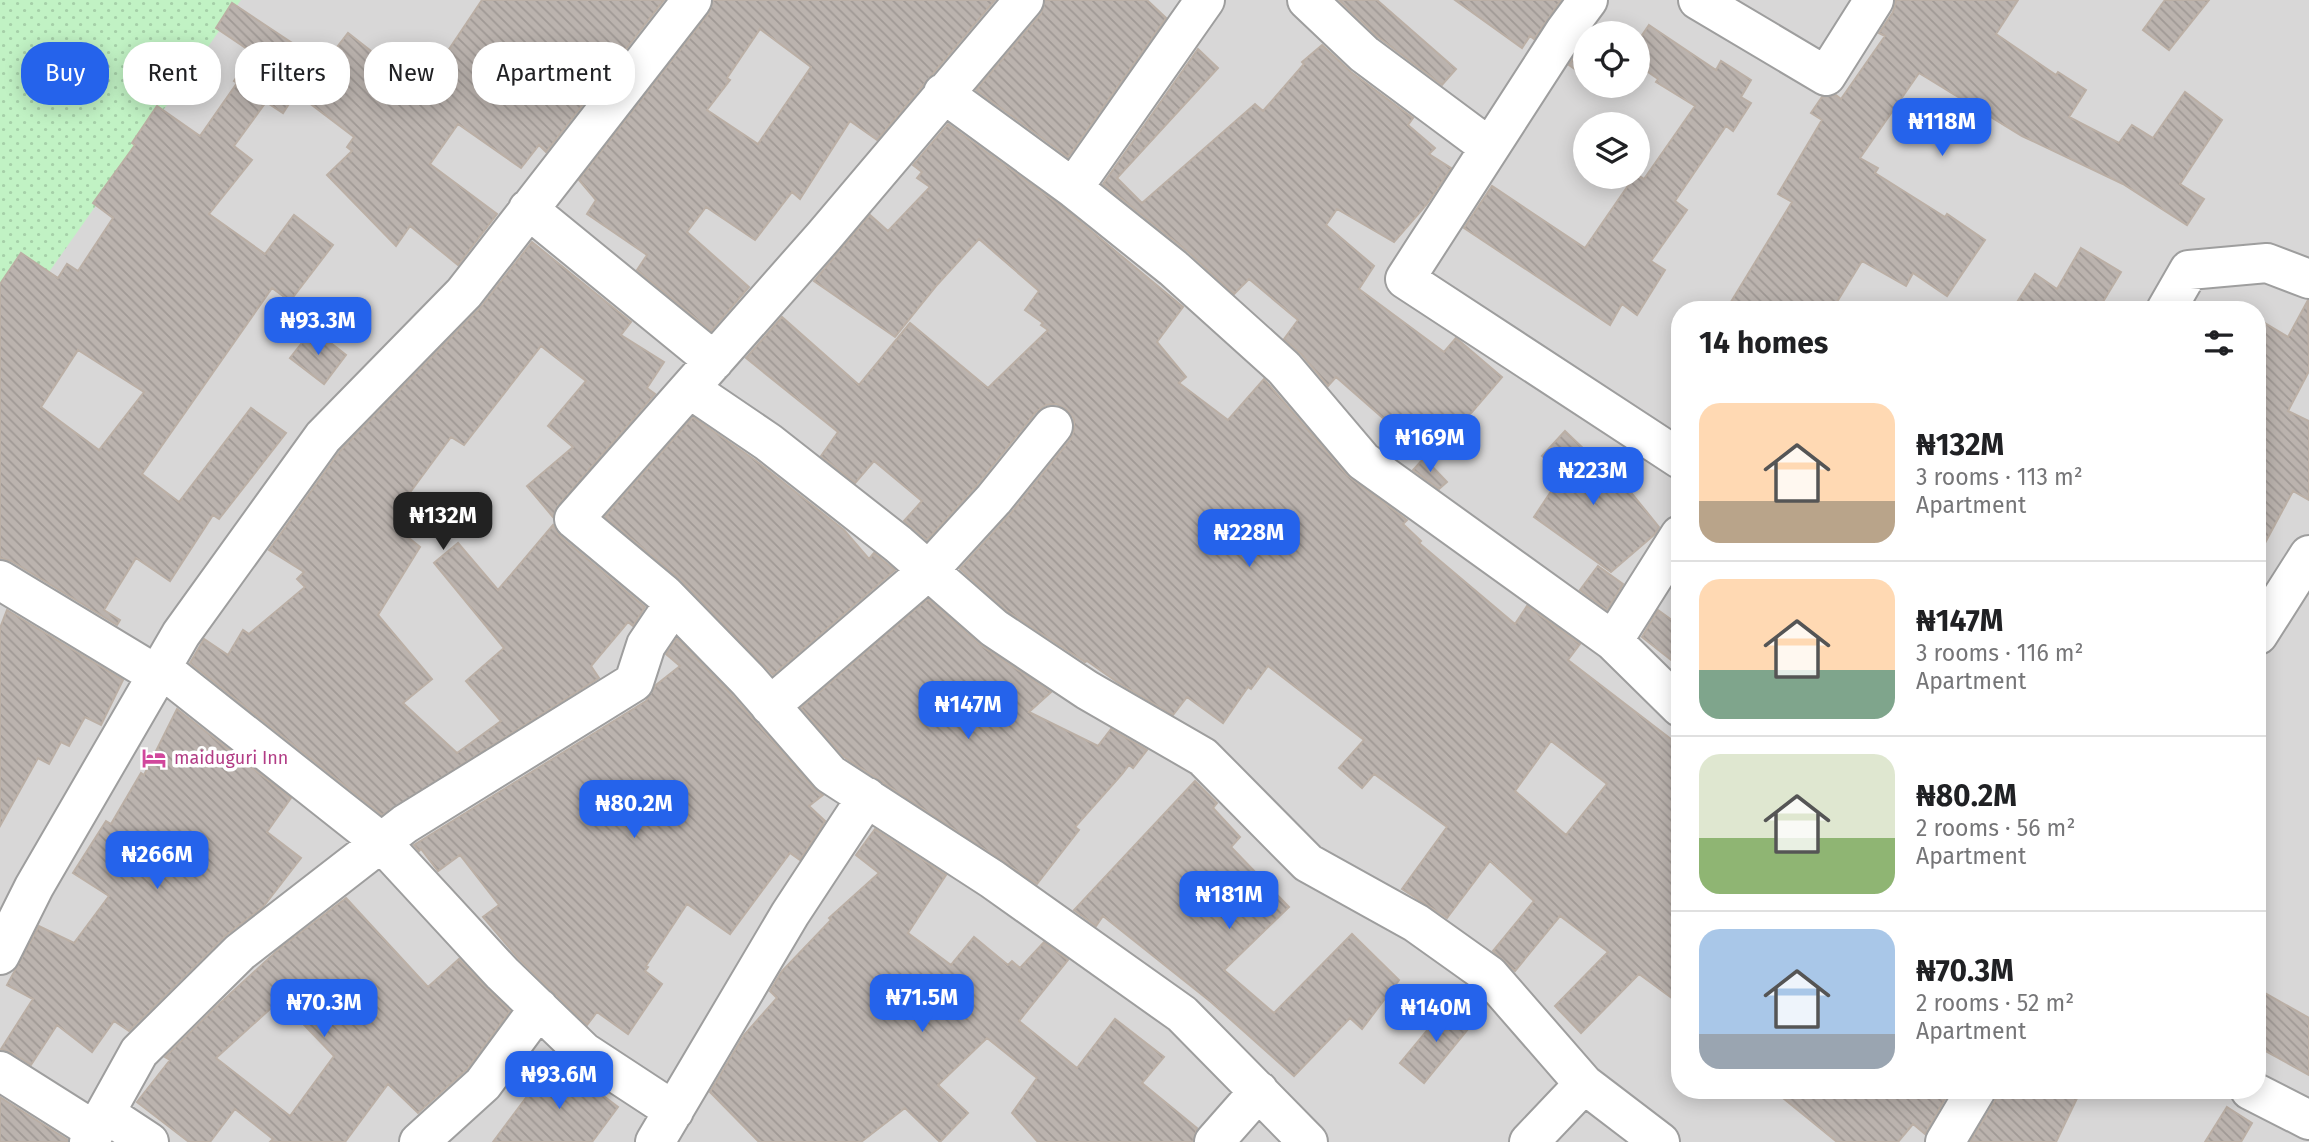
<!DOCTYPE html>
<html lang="en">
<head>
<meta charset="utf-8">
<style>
	body { margin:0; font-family:"Fira Sans",sans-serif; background:#f2f2f2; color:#202124; height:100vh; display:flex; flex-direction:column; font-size:26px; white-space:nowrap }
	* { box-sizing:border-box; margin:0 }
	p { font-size:23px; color:#757577 }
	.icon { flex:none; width:38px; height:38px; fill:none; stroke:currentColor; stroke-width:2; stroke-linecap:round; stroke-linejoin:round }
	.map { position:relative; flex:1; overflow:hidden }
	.sheet { position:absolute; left:1671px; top:301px; width:595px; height:798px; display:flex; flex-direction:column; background:#fff; border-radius:28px; box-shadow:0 4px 18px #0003 }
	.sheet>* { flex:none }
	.banner { position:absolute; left:21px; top:42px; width:665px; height:63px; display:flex; gap:14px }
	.fabs { position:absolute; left:1573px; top:21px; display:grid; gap:14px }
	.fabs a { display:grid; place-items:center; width:77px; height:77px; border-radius:50%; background:#fff; box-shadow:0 4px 18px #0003; font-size:35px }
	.price { position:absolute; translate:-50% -60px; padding:0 16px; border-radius:14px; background:#2563eb; color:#fff; font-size:23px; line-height:46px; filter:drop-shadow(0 2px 4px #0008) }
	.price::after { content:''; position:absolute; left:50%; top:42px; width:21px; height:16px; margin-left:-10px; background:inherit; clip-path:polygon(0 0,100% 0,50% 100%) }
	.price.current { background:#222; color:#fff }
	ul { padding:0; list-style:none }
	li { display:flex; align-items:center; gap:21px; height:175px; padding:0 28px }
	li+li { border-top:2px solid #e0e0e0 }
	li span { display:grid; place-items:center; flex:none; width:196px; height:140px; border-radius:21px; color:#555 }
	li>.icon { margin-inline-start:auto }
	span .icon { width:84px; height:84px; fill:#fffc; stroke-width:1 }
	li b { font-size:30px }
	h2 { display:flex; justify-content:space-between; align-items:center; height:84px; padding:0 28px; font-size:30px }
	.tag { padding:0 24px; border-radius:28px; background:#fff; box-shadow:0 4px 18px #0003; font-size:24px; line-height:63px }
	.tag.current { background:#2563eb; color:#fff }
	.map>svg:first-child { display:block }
</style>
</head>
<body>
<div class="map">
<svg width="2309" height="1142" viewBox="0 0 2309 1142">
	<defs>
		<pattern id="park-dots" width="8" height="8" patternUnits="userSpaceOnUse" patternTransform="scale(1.75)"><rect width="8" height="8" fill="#c1f2c4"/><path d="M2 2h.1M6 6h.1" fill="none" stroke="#a5cfa8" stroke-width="1.8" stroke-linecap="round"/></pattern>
		<pattern id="building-back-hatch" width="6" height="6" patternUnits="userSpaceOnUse" patternTransform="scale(1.75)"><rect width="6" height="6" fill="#bbb3ae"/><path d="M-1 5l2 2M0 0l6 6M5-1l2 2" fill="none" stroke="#a09995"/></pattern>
	</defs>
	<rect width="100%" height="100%" fill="#ebe8e1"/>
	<path fill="#d8d7d7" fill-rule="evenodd" d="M0,0H2309V1142H0ZM1586,33H1638V86H1586ZM1586,124H1638V177H1586ZM1680,310H2258V1090H1680Z"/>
	<path fill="url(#park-dots)" d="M0,0H241L18,316L0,310Z"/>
	<path fill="url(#building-back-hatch)" stroke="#bbafa5" stroke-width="2" fill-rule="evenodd" d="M482,0H664L546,152L539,145L521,168L458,124L430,164L497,214L458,265L410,226L396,246L327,175L352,151L347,147L354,137L296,93L283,113L266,102L234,146L252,160L209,214L265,254L294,215L333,245L290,301L272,288L142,474L179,502L251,408L286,433L219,519L213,515L170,581L136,558L104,610L120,620L117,625L11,561L0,558V284L21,253L58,278L67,264L78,271L113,218L93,203L135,145L132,143L157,106L200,136L237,83L234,81L253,53L216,28L232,3L324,64L348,33L403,76L405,73L423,88ZM78,350L144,392L99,450L41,407Z
		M713,0H995L877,140L850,121L800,199L792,192L755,240L706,207L687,232L749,287L711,331L637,270L647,255L587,214L596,200L579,180L709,13ZM760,29L811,67L758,144L707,110L730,80L727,78Z
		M1045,0H1147L1166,18L1068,157L976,90L1041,14Z
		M1339,0H1377L1456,69L1442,85L1378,37Z
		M1455,0H1561L1534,39L1530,36L1522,48Z
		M1896,0H2018L1996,34L2056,75L2058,72L2086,90L2069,117L2119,143L2132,125L2153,138L2185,92L2222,120L2180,184L2204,199L2187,225L2123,184L2022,136L1919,73L1860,158L1878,168L1875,173L1945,217L1947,214L1985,240L1947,296L1913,273L1906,286L1862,261L1832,310H1726L1792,202L1778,194L1822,120L1811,113L1822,97L1836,95L1841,99L1885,36L1879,33L1893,12Z
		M2165,0H2209L2169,50L2143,30Z
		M1649,25L1716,70L1721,61L1751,80L1741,97L1751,103L1733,131L1726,126L1675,201L1687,210L1651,261L1665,270L1637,315L1622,304L1610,325L1464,228L1492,186L1585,248L1634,177L1638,175L1644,179L1695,106L1656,82L1658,79L1638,65V41Z
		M1586,40V77L1569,65Z
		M1322,45L1351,72L1413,118L1408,125L1435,148L1429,154L1451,168L1427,204L1394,242L1337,209L1326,225L1374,266L1359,289L1444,352L1456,338L1502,377L1472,412L1425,455L1336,377L1328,386L1301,354L1284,339L1298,320L1249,279L1234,294L1187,251L1103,184L1198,49L1218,68L1117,178L1142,203L1255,104L1263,111L1304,64L1302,62Z
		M948,124L1060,205L1183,307L1157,342L1186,377L1179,383L1228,420L1264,379L1347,475L1407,520L1403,524L1421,541L1419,543L1515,624L1527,606L1580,644L1568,660L1680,746V1004L1639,974L1581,1033L1555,1006L1608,952L1560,916L1515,971L1493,951L1534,901L1490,861L1447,918L1402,889L1447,827L1374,774L1362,788L1339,768L1364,740L1268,666L1251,689L1248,687L1223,723L1187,697L1173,715L1117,682L1087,661L1085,662L1007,611L960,569L1011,513L1070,440L1074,430V419L1066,409L1056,404L1046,405L1036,412L977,485L927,540L904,521L922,501L874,461L855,483L821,456L838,432L746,358L782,317L859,385L910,323L988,388L1048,330L1041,325L1043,323L1025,310L1039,291L979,239L936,286L895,337L814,281L870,215L888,231L930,187L917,178L922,172L913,165ZM1551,741L1607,784L1566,835L1515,791Z
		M532,242L631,322L621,335L664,362L647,388L655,394L558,505L553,517L527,486L573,447L548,426L586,381L541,346L464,445L451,437L400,506L409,514L398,529L420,547L378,615L432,679L403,703L457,753L501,721L466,681L504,648L434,563L458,543L498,590L553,525L560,536L645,607L633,626L628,622L591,666L599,678L382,815L190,663L204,639L228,655L243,630L249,634L305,587L297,579L304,572L269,550L340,451L480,308Z
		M2081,248L2121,272L2098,310H2012L2035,274L2057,289Z
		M2308,300L2309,371L2288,411L2309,421V500L2293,491L2258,556V319L2288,337Z
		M313,329L346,355L324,384L290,358Z
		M693,417L755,460L844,530L869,559L874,553L895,570L773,675L680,579L605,517Z
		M1565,431L1613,477L1616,474L1659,527L1655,534L1611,572L1534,517L1562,475L1542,456Z
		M1424,458L1447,482L1439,489L1413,470Z
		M1598,566L1623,584L1607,610L1580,590Z
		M928,599L982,646L1051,692L1029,712L1098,746L1111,729L1147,750L1133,768L1129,765L1122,774L1075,827L1079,830L1037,884L844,757L801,708Z
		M7,610L123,680L101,725L85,717L69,746L61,742L49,764L38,758L0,826V628Z
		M1658,610L1680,626V667L1642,637Z
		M677,638L732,695L814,788L823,795L809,806L825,821L800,860L790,853L730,934L687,904L646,966L648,967L645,971L662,984L628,1034L597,1012L587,1025L518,958L483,917L499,905L460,855L438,871L421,849L419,851L414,845L646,701L656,685L680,666L666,654Z
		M177,709L291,798L267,832L301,858L263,907L225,936L129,1031L114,1021L92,1052L57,1025L31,1065L12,1053L1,1049L33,999L7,985L39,926L74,943L109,896L73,873L106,821L111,824L141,773L144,775Z
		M1195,781L1217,803L1213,808L1240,837L1231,847L1289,907L1224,970L1274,1013L1352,934L1399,980L1362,1029L1350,1018L1294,1076L1211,1002L1103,916L1096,926L1074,910Z
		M875,829L946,875L908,933L951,965L974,937L1008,965L1012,961L1020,968L1044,942L1068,960L1019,1021L1077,1068L1115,1019L1164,1057L1142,1083L1197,1128L1193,1142H1038L1012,1113L1037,1078L987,1038L938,1085L968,1113L940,1142L905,1108L861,1142H759L710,1092L744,1035L777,998L770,991L782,971L831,920L829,918L879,873L856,855Z
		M346,898L428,987L459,959L510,1011L467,1069L418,1113L388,1084L345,1142H270L273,1139L235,1109L210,1142H189L137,1102L170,1060L165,1057L217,1006L279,949ZM280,1000L334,1056L290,1116L216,1058Z
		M2258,989L2309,1018V1075L2258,1047Z
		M1449,1004L1472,1024L1424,1083L1400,1063Z
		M555,1059L618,1107L592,1142H493Z
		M1773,1090H1950L1925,1134L1913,1124L1898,1142H1837Z
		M1998,1090H2081L2056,1142H1970L1995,1101Z
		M0,1097L68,1140L67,1142H0Z
		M2227,1107L2252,1123L2241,1142H2205Z"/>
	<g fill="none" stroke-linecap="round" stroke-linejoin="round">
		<g stroke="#9e9e9e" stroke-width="42">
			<path id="minor" d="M1024,0L824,236L574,519L664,594L748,680L830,774L992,879L1182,1014L1308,1142
				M1307,0L1364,54L1489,147
				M1588,0L1565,31L1405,279L1680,459
				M1698,0L1826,76L1874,0
				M943,93L1073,188L1173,268L1284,368L1363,461L1613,641L1680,707
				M1073,188L1205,0
				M528,209L714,361
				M2166,310L2189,270L2267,263L2309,279
				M690,389L768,442L898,544L994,628L1087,690L1203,757L1308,863L1416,923L1489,975L1584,1084L1660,1142
				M0,580L157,675
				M2258,635L2309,555
				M1613,641L1680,535
				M161,668L381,842L502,973L584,1052L674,1111
				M770,706L929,570L994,499L1053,426
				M0,955L34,887L181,634L323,437L464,293L692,0
				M0,1071L95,1131
				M2250,1090L2309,1120
				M105,1113L149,1142
				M89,1142L139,1052L240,952L405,824L634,682L646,645L673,605
				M419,1142L483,1084L539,1008
				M655,1142L790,914L867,797
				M1214,1142L1259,1091
				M1529,1142L1584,1084
				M1945,1142L1976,1090"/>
		</g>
		<use href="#minor" stroke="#fff" stroke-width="38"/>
	</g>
	<defs>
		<g id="hotel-bare" transform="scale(1.89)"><path d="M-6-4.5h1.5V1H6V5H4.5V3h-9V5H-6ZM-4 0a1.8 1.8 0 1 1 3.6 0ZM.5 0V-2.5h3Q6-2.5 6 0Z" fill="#d1479c" stroke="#fff" stroke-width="2.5" paint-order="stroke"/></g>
	</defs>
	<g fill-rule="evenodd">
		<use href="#hotel-bare" x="154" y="758"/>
	</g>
	<g text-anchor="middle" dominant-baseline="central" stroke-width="7" stroke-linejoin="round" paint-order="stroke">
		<g font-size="18" fill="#b23c85" stroke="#fff" text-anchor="start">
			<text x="174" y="758">maiduguri Inn</text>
		</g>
	</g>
</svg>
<div class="fabs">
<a><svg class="icon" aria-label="locate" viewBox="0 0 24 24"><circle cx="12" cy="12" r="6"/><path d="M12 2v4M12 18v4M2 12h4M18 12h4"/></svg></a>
<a><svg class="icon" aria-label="layers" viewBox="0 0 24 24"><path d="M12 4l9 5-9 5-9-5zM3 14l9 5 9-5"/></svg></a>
</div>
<b class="price" style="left:1942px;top:158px">₦118M</b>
<b class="price" style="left:318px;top:357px">₦93.3M</b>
<b class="price" style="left:1430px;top:474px">₦169M</b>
<b class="price" style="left:1593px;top:507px">₦223M</b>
<b class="price current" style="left:443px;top:552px">₦132M</b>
<b class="price" style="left:1249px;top:569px">₦228M</b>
<b class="price" style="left:968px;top:741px">₦147M</b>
<b class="price" style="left:634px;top:840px">₦80.2M</b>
<b class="price" style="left:157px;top:891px">₦266M</b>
<b class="price" style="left:1229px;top:931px">₦181M</b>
<b class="price" style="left:922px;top:1034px">₦71.5M</b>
<b class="price" style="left:324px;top:1039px">₦70.3M</b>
<b class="price" style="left:1436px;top:1044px">₦140M</b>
<b class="price" style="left:559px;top:1111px">₦93.6M</b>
<div class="banner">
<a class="tag current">Buy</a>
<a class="tag">Rent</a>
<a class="tag">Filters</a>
<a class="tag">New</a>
<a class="tag">Apartment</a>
</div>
<section class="sheet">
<h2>14 homes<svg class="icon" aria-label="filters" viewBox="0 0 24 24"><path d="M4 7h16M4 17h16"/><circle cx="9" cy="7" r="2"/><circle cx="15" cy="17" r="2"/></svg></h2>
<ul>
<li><span style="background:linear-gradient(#ffd9b3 70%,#b9a48a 0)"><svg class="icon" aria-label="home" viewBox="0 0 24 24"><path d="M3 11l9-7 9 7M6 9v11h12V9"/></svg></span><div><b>₦132M</b><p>3 rooms · 113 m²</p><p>Apartment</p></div></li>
<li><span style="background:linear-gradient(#ffd9b3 65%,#7fa58c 0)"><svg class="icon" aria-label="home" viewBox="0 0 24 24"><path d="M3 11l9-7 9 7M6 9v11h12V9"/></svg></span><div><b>₦147M</b><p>3 rooms · 116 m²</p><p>Apartment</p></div></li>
<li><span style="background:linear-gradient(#dfe7d0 60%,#8fb573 0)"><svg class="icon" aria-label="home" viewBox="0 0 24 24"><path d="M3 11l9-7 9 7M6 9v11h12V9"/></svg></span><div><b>₦80.2M</b><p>2 rooms · 56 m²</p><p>Apartment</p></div></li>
<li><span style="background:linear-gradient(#a9c7e8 75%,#9aa5b1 0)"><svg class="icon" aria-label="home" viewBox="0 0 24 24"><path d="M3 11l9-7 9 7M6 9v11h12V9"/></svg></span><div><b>₦70.3M</b><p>2 rooms · 52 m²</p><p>Apartment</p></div></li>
</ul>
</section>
</div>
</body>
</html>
